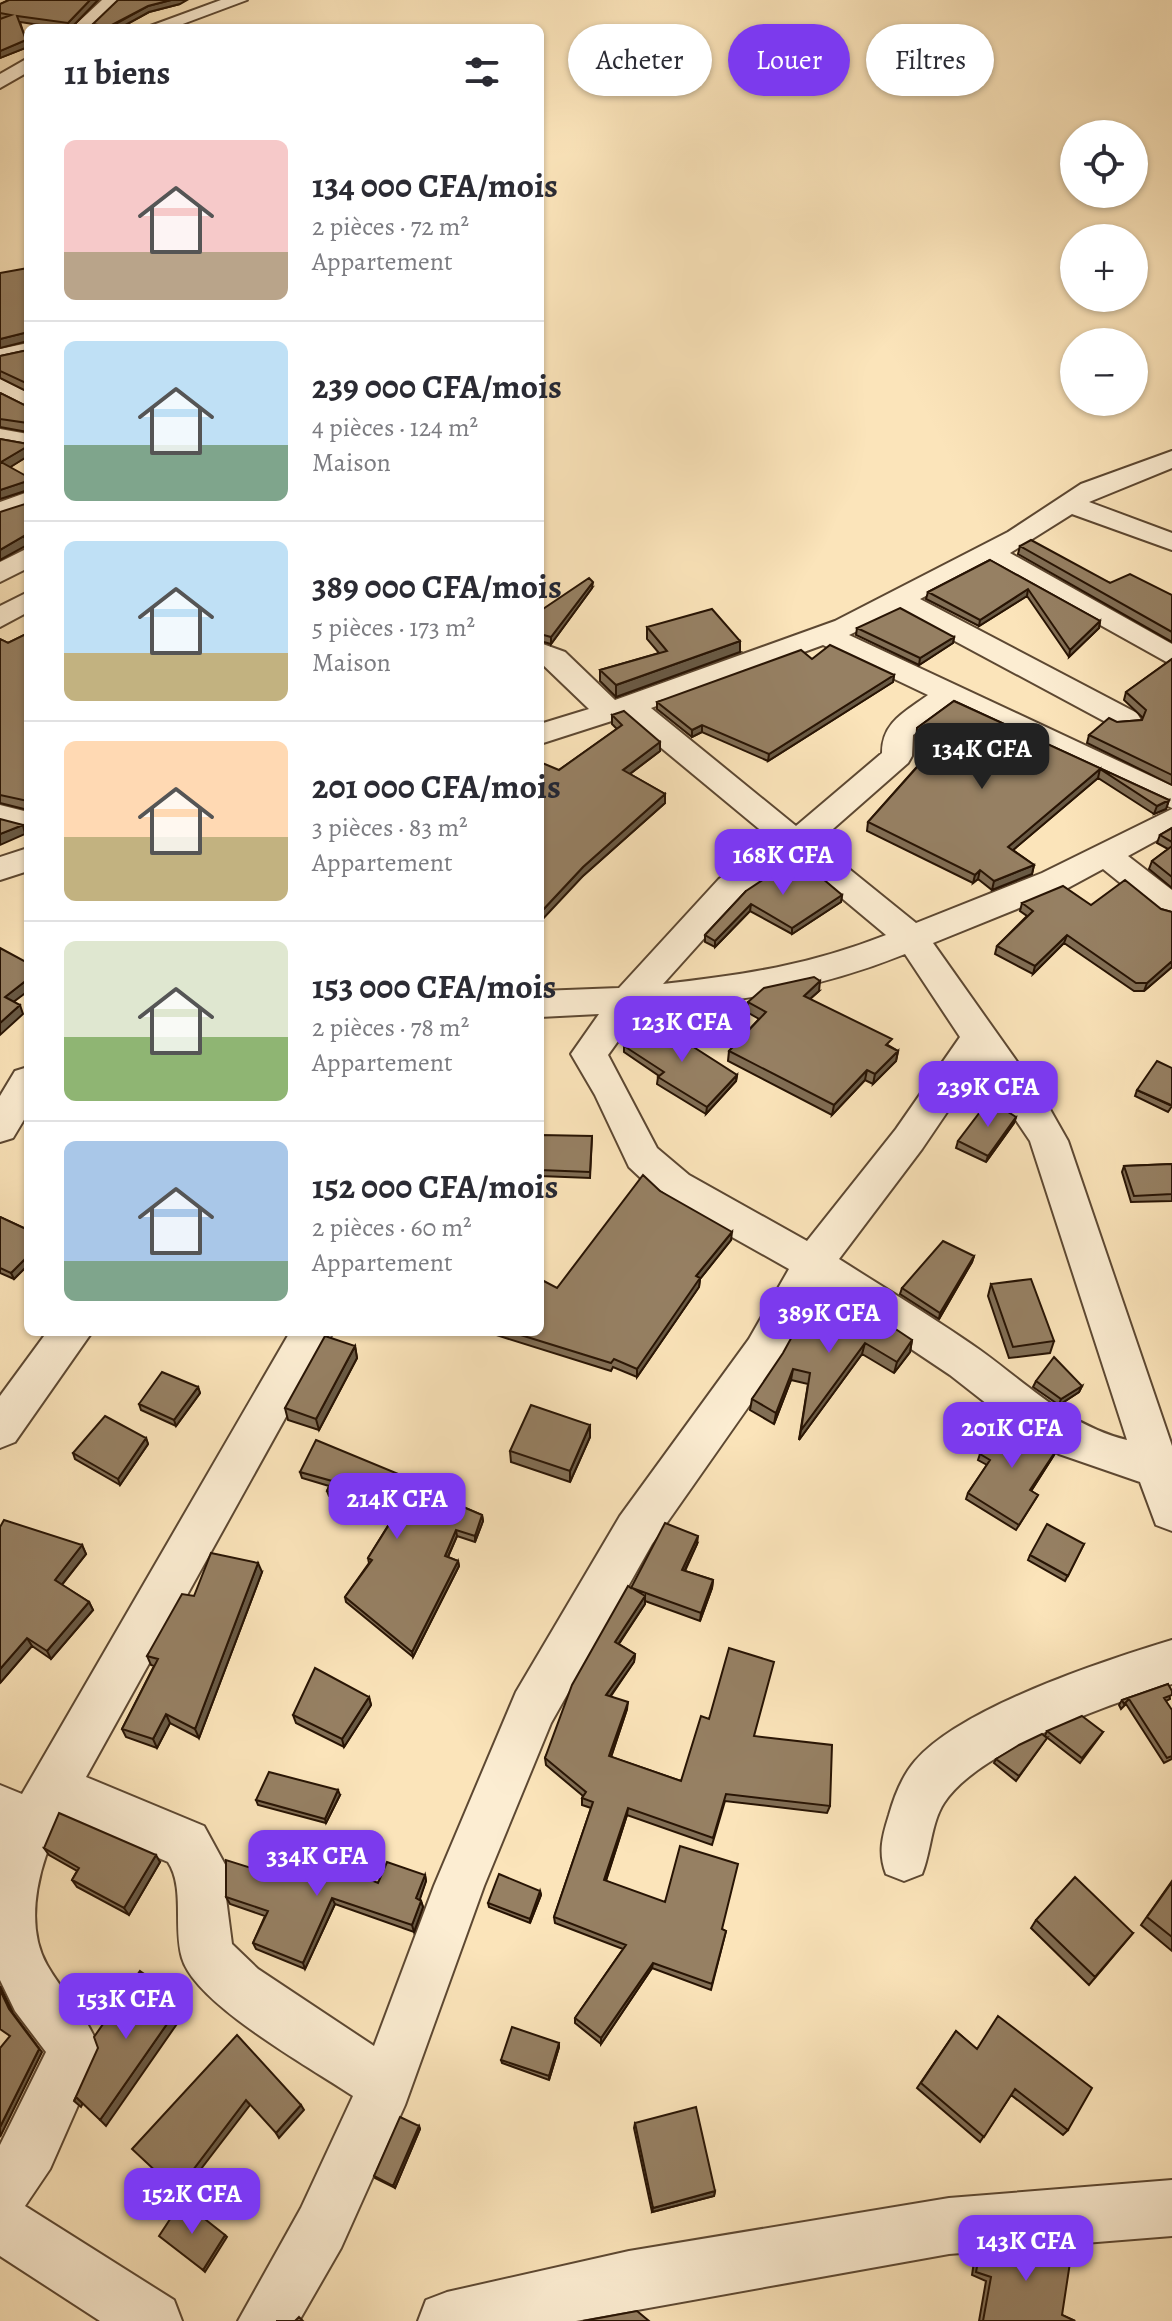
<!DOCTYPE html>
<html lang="fr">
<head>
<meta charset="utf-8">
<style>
	body { margin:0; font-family:Alegreya,serif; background:#f2f2f3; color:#2b2b33; height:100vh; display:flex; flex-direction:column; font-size:30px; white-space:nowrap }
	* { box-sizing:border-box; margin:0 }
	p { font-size:26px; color:#7c7c81 }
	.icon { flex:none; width:44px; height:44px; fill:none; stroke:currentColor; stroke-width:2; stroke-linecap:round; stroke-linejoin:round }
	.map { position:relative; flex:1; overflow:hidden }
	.sheet { position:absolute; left:24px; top:24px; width:520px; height:1312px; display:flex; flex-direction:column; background:#fff; border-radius:12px; box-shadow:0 2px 6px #0004 }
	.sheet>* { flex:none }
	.guide { position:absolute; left:568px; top:24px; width:484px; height:72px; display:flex; gap:16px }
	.fabs { position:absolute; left:1060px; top:120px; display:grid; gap:16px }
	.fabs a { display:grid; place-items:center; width:88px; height:88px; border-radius:50%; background:#fff; box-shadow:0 2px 6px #0004; font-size:40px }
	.price { position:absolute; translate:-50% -68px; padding:0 18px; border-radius:16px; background:#7c3aed; color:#fff; font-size:26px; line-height:52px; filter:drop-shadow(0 2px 4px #0008) }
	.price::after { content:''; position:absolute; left:50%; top:48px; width:24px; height:18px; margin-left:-12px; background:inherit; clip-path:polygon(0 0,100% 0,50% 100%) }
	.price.on { background:#222; color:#fff }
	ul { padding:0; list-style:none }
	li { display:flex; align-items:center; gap:24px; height:200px; padding:0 40px }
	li+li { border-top:2px solid #e1e1e2 }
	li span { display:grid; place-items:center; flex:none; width:224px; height:160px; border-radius:12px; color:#555 }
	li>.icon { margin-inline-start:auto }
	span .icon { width:96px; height:96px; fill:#fffc; stroke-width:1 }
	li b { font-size:34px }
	h2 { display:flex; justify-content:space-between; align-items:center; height:96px; padding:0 40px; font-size:34px }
	.pill { padding:0 28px; border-radius:36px; background:#fff; box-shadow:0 2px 6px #0004; font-size:28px; line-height:72px }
	.pill.on { background:#7c3aed; color:#fff }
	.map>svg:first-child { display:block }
</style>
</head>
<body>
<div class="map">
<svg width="1172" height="2321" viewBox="0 0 1172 2321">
	<rect width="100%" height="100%" fill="#fbe4ba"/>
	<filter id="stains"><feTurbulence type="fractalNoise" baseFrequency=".0025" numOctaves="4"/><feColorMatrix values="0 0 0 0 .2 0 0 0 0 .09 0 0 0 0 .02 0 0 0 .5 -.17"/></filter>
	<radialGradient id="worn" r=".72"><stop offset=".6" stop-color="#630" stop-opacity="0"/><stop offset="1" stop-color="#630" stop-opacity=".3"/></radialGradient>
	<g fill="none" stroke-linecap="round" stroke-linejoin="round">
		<g stroke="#5d4832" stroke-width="4">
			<path id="street" d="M102,0H121L92,28H72Z
				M221,0H247L172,28H145Z
				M28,58V72L0,88V74Z
				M28,343V357L0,363V349Z
				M0,379L28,393V411L0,397Z
				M0,429L28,434V450L0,445Z
				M1172,451V468L1089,502L1172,533V550L1072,514L1010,553L1172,644V665L989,563L920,599L1137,713L1141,720L1137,727H1115L899,611L849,635L1172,786V808L952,706L913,735L912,756L908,763L817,843L916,923L1042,873L1172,809V832L1128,856L1172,890V919L1160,915L1103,869L1066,889L933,943L1047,1104L1068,1141L1172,1446V1531L1156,1525L1140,1482L1059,1454L1024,1433L950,1375L820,1288L779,1363L652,1544L551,1723L484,1886L405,2105L341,2248L299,2321H238L301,2208L353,2096C311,2068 195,2004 182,1958C173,1927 185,1888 168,1862L63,1817C41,1857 22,1921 47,1965C66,1998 87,2014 101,2053L50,2169L25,2206L174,2300L182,2321H100L0,2256V2145L46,2052L15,2011L0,1980V1785L22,1794L290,1332H333L86,1777L204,1826L228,1870L226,1898L232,1944L258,1969L374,2046L434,1886L516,1692L620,1516L749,1339L789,1269L661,1197L629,1167L595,1095L571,1054L599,1014L540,1017V991L619,988L719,879L775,842L624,717L540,744V724L589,709L540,662V643L565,652L615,700L835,621L1008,532L1081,484ZM823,645L928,695C905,712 882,722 882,753L796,826L651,708ZM795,859L886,935C810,965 744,975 663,984L743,895ZM905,954L960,1037L896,1129L807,1241L689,1175L657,1148L608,1055L639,1012C736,1001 813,991 905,954ZM979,1065L1030,1141L1127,1440C1069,1426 1027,1384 980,1350C934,1318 886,1289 839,1259L922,1149Z
				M28,492V510L0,520V502Z
				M28,548V568L0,582V562Z
				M28,592V612L0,627V606Z
				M0,805L28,812V832L0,825Z
				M28,848V871L0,880V857Z
				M28,1067V1113L13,1138L0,1142V1096L15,1071Z
				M47,1332H92L15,1442L0,1448V1396Z
				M1172,1640V1684C1111,1704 979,1749 944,1803C931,1823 931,1852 922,1874L904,1881L886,1874C878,1853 882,1837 889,1815C894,1797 902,1776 915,1761C962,1707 1103,1661 1172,1640Z
				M1172,2180V2236L949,2254L576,2321H418L426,2300L447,2292L629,2251L949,2198Z"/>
		</g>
		<use href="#street" fill="#fcedd2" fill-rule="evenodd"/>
	</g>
	<path fill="#816e55" stroke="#281404" stroke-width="2" d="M9,0H98L71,28H60L20,22L28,47L0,58V4Z
		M180,4L149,12L120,28H93V24Z
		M28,350V392L0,378V356Z
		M0,393L24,405L28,403V456L10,467L28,490L0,499V439L28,444V432L0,427Z
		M1020,546L1110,583L1172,595V642L1018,554Z
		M990,560L1100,621L1099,628L1069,657L1027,596L979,626L926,599L928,592Z
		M592,588L551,644L540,641V611Z
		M647,627L740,652L616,697L600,681V670L659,653L647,639Z
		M857,628L954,637L953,643L919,665L856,635Z
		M28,633V810L0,803V639L8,643Z
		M812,659L894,675L893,682L768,761L702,732L692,737L657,709V702Z
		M1172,659V785L1087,743L1089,735L1117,722L1142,720L1143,718L1124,700L1126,692Z
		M954,701L1169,800L1166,809L1154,814L1098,778L1013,850L1034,865L1032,874L992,890L978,879L973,883L867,831L868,822L930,752L916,745L917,728Z
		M612,715L660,742V751L630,774L665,794V803L583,876L559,770L617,729L612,724Z
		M1172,828V888L1149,869L1152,861L1168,849L1157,843L1160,835Z
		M746,891L842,895L841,902L792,934L750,911L715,947L705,942V935Z
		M1022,903L1161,909L1172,912V967L1144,991H1134L1064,943L1033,974L995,954L997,946L1027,916L1020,911Z
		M819,991L810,999L898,1051L896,1061L873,1084L865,1080L832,1115L728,1061L729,1051L759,1019L747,1012L748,1002Z
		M624,1046L737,1075L736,1081L706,1114L657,1084L658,1077L659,1076L624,1052Z
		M1137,1090L1172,1106L1168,1112L1135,1096Z
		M1016,1117L1014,1123L986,1162L956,1148L958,1141Z
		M592,1136L590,1178L540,1176V1147Z
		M1172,1164V1201L1131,1202L1122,1172L1124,1166Z
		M660,1191L731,1240L700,1279L699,1287L637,1377L613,1367L611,1371L493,1334L492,1332H540L557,1288Z
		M0,1217L28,1230V1265L14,1279L0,1273Z
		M974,1256L972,1262L939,1319L900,1294L902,1288Z
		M991,1284L1054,1341L1050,1353L1009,1358L988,1296Z
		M810,1328L824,1336L912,1340L910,1352L894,1373L862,1354L799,1440L808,1384L791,1380L774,1424L750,1410L752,1399Z
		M355,1346L357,1358L319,1430L288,1420L285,1408Z
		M1036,1381L1082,1386L1079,1392L1059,1405L1033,1387Z
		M198,1387L200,1393L176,1426L141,1410L139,1404Z
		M590,1425V1437L570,1482L511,1462L510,1451Z
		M146,1438L148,1444L120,1485L75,1459L73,1453Z
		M1057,1449L1054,1455L1031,1491L1038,1495L1016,1530L966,1499L968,1493L987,1465L978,1460L980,1454Z
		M300,1472L426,1491L482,1515L483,1521L475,1542L457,1536L448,1557L458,1561L459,1566L413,1657L346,1602L345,1597L369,1563L368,1558L394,1516L329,1496L327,1491L329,1486L302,1478Z
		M697,1544L685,1571L713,1580L712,1588L700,1621L645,1601V1604L619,1644L635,1654L634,1662L611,1696L627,1709L611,1757L681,1781L754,1736L830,1806L827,1813L725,1801L712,1845L627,1815L606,1881L726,1931L711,1990L652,1968L601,2044L575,2023V2018L623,1949L555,1923L554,1917L591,1808L582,1805V1798L583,1796L546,1765L545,1758L631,1588Z
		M1084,1544L1065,1581L1028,1560L1030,1555Z
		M82,1545L86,1554L62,1585L89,1602L93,1610L51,1659L32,1646L0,1683Z
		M262,1572L199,1738L170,1723L157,1748L126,1737L122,1729L154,1666L151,1665L147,1656L194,1596Z
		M1168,1684L1170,1699L1166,1701L1172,1759L1164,1763L1126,1704L1121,1709L1119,1705L1122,1700Z
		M369,1697L371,1705L344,1747L296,1723L293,1715Z
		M1047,1731L1103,1732L1080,1763L1045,1736Z
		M1047,1738L1016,1781L994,1763L996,1759Z
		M340,1795L326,1823L258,1805L256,1800Z
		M44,1848L160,1862L129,1915L77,1887L72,1880L77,1871L49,1855Z
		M425,1875L426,1881L419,1900L421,1901L423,1907L414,1932L335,1904L305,1969L256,1949L253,1943L265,1916L230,1904L226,1897L283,1878L378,1883Z
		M1172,1881V1951L1141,1925Z
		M540,1891L541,1895L530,1923L489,1907L488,1903Z
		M1036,1920L1133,1933L1089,1985L1031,1928Z
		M956,2031L1068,2130L1063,2135L1011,2095L980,2142L917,2088Z
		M559,2043V2047L549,2080L502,2063L501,2060Z
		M635,2123L715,2191L714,2196L652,2212L634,2128Z
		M419,2126L420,2129L395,2188L375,2178L374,2176Z
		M980,2251L1062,2315L1075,2321H979L986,2281L972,2275L975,2255Z"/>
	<path fill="#695a45" stroke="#281404" stroke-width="2" d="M90,0H98L71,28H69L68,23Z
		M171,0H187L180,4L149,12L120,28H108L148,6Z
		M26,40L28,47L0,58V51Z
		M28,332V341L0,348V339Z
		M28,446V456L4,471L1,462Z
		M27,481L28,490L0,499V490Z
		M24,536L27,545L0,560V550Z
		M593,582L592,588L551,644V637Z
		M1028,589L1027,596L979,626L980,620Z
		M1100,621L1099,628L1069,657L1070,650Z
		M954,637L953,643L919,665L920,658Z
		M740,641V652L616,697V685Z
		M894,675L893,682L768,761L769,754Z
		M702,725V732L692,737V730Z
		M660,742V751L623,779V770Z
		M1100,769L1098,778L1006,856L1008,847Z
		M665,794V803L583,876L540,922V913L583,867Z
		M1169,800L1166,809L1154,814L1157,806Z
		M23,825L25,834L0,845V834Z
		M1034,865L1032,874L992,890L994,881Z
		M980,870L978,879L973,883L975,875Z
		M842,895L841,902L792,934V928Z
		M751,904L750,911L715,947V941Z
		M1067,935L1064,943L1033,974L1035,966Z
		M1172,961V967L1144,991L1147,983Z
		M28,979V991L8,1006L5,997Z
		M820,981L819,991L802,1006L804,996Z
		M20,1005L23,1014L0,1035V1023Z
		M898,1051L896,1061L873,1084L875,1074Z
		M867,1070L865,1080L832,1115L834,1105Z
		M737,1075L736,1081L706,1114L707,1107Z
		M1016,1117L1014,1123L986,1162L988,1156Z
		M732,1232L731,1240L700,1279L699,1287L637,1377V1369L696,1276Z
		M28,1256V1265L14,1279L11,1273Z
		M974,1256L972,1262L939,1319L940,1313Z
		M912,1340L910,1352L894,1373L897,1362Z
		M865,1343L862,1354L799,1440L801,1430Z
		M355,1346L357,1358L319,1430L316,1419Z
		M793,1369L791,1380L774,1424L776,1413Z
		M1082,1386L1079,1392L1059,1405L1061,1399Z
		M198,1387L200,1393L176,1426L174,1420Z
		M590,1425V1437L570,1482V1471Z
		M146,1438L148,1444L120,1485L118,1479Z
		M1057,1449L1054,1455L1028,1496L1030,1490Z
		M482,1515L483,1521L475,1542V1536Z
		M456,1530L457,1536L446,1561L445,1556Z
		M698,1536L697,1544L681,1578L682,1570Z
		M82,1545L86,1554L59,1588L55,1580Z
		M458,1561L459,1566L413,1657L412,1652Z
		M258,1563L262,1572L199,1738L195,1729Z
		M713,1580L712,1588L700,1621L701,1613Z
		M645,1596V1604L615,1649V1642Z
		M89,1602L93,1610L51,1659L47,1651Z
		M27,1638L32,1646L0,1683V1669Z
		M635,1654L634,1662L606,1702V1695Z
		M369,1697L371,1705L344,1747L342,1739Z
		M628,1702L627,1709L609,1763V1756Z
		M166,1714L170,1723L157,1748L153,1739Z
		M338,1790L340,1795L326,1823L325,1819Z
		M628,1808L627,1815L604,1886V1880Z
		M156,1855L160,1862L129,1915L124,1908Z
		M425,1875L426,1881L418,1905L416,1898Z
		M540,1891L541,1895L530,1923V1919Z
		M332,1898L335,1904L305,1969L303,1963Z
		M421,1901L423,1907L414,1932L412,1925Z
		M653,1963L652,1968L601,2044V2038Z
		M0,1986L13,2013L42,2052L0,2137V2127L39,2049L9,2009L0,1990Z
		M183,2001L188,2008L106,2126L100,2120Z
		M559,2043V2047L549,2080V2076Z
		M76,2097L83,2103L81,2107L74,2101Z
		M246,2100L250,2105L181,2195L177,2191Z
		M301,2105L304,2110L279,2138L276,2133Z
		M419,2126L420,2129L395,2188L393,2186Z
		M715,2191L714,2196L652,2212L653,2208Z
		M225,2235L227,2237L205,2272L203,2270Z"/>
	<path fill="#968063" stroke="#281404" stroke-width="2" d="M9,0H90L68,23L17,16L26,40L0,51V19L11,15L0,13V4Z
		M118,0H171L148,6L108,27L93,24Z
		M28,268V342V332L0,339V273Z
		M28,350V384L0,371V356Z
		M0,393L24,405L28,403V423L0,419Z
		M28,425V446L1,462L28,477V500L27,481L0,490V439L28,444Z
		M28,503V539L24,536L0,550V512Z
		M1031,540L1110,583L1130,574L1172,595V632L1020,546Z
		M990,560L1100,621L1070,650L1028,589L980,620L928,592Z
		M589,578L593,582L551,637L540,634V611Z
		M900,608L954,637L920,658L857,628Z
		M712,609L740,641L616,685L600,670L667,651L647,627Z
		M28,633V823V801L0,795V639L8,643Z
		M830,645L894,675L769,754L702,725L692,730L657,702L801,650L812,659Z
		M1172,659V775L1089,735L1109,718L1117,722L1142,720L1146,710L1126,692Z
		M954,701L1169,800L1157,806L1100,769L1008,847L1034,865L994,881L980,870L975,875L868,822L936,746L917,737V728Z
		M624,711L660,742L623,770L665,794L583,867L540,913V762L559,770L622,725L612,715Z
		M0,819L23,825L0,834Z
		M1172,828V842L1160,835Z
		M1172,846V877L1152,861Z
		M797,857L842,895L792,928L751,904L715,941L705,935L746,891Z
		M1125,880L1161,909L1172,912V961L1147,983H1136L1067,935L1035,966L997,946L1033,911L1022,903L1063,886L1091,905Z
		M0,948L28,963V979L5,997L20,1005L0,1023Z
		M814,977L820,981L804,996L892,1039L886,1045L898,1051L875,1074L867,1070L834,1105L729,1051L766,1012L748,1002L764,988Z
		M653,1021L737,1075L707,1107L658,1077L664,1072L624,1046Z
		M1157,1061L1172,1068V1104L1171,1105L1137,1090Z
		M989,1100L1016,1117L988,1156L958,1141Z
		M541,1135L592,1136L590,1172L540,1170Z
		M1172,1164V1194L1134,1196L1124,1166Z
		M643,1175L660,1191L732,1232L696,1276L700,1278L637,1369L614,1359L611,1363L511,1332H540V1279L557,1288Z
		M0,1217L28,1230V1256L11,1273L0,1268Z
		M943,1241L974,1256L940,1313L902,1288Z
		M1031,1279L1054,1341L1013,1347L991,1284Z
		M852,1300L912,1340L897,1362L865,1343L801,1430L810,1373L793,1369L776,1413L752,1399L783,1353L806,1311L813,1315L808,1327L824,1336Z
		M325,1336L355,1346L316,1419L285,1408Z
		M1054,1357L1082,1386L1061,1399L1036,1381Z
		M162,1372L198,1387L174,1420L139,1404Z
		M531,1405L590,1425L570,1471L510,1451Z
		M105,1416L146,1438L118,1479L73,1453Z
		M1008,1417L1057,1449L1030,1490L1038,1495L1019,1525L968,1493L990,1460L980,1454Z
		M316,1440L425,1485L423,1490L482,1515L475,1536L456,1530L445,1556L458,1561L412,1652L345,1597L372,1560L368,1558L397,1512L327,1491L332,1481L300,1472Z
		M4,1520L82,1545L55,1580L89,1602L47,1651L27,1638L0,1669V1527Z
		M665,1523L698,1536L682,1570L713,1580L701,1613L632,1588L645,1596L615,1642L635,1654L606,1695L628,1702L609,1756L681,1781L701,1716L709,1719L729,1648L774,1662L754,1736L832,1745L830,1806L726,1794L713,1838L628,1808L604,1880L665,1902L680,1846L738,1864L722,1929L726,1931L712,1984L653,1963L601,2038L575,2018L626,1945L554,1917L593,1802L582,1798L586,1792L545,1758L572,1685L628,1586L631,1588Z
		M1047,1524L1084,1544L1068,1576L1030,1555Z
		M211,1553L258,1563L195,1729L166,1714L153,1739L122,1729L158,1659L147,1656L182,1594L194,1596Z
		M315,1668L369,1697L342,1739L293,1715Z
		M1168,1684L1172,1691V1695L1164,1698L1172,1710V1756L1167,1758L1129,1699L1124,1704L1122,1700Z
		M1082,1716L1103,1732L1082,1758L1047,1731Z
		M1042,1734L1047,1738L1019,1776L996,1759L1019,1745Z
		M269,1772L338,1790L325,1819L256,1800Z
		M59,1813L156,1855L124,1908L72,1880L79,1868L44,1848Z
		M296,1849L378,1883L387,1862L425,1875L416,1898L421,1901L412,1925L332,1898L303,1963L253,1943L268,1911L226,1897V1860L283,1878Z
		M499,1874L540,1891L530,1919L488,1903Z
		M1075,1877L1133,1933L1095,1977L1036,1920Z
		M1172,1882V1937L1147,1917Z
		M140,1971L183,2001L100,2120L76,2097L74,2101L98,2048L94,2037Z
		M0,1990L9,2009L39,2049L0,2127V2048L10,2036L0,2029Z
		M998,2016L1092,2088L1068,2130L1015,2089L984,2137L921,2083L956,2031L977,2049Z
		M512,2027L559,2043L549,2076L501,2060Z
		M237,2035L301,2105L276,2133L246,2100L177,2191L132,2149Z
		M696,2107L715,2191L653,2208L635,2123Z
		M400,2117L419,2126L393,2186L374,2176Z
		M182,2201L225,2235L203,2270L159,2236Z
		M1073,2243L1062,2315L1075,2321H983L991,2277L976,2272L980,2251Z
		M637,2311L649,2321H583Z
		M299,2317L303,2321H276H295Z"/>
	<rect width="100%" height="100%" filter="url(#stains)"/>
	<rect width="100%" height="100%" fill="url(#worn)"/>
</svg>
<div class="fabs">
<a><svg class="icon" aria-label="locate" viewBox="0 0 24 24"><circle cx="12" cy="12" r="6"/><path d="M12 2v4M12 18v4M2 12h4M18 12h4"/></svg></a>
<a>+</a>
<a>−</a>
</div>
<b class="price on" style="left:982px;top:791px">134K CFA</b>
<b class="price" style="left:783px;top:897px">168K CFA</b>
<b class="price" style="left:682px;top:1064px">123K CFA</b>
<b class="price" style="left:988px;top:1129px">239K CFA</b>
<b class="price" style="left:829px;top:1355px">389K CFA</b>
<b class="price" style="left:1012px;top:1470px">201K CFA</b>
<b class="price" style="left:397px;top:1541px">214K CFA</b>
<b class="price" style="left:317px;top:1898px">334K CFA</b>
<b class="price" style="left:126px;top:2041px">153K CFA</b>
<b class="price" style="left:192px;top:2236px">152K CFA</b>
<b class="price" style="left:1026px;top:2283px">143K CFA</b>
<div class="guide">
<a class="pill">Acheter</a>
<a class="pill on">Louer</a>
<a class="pill">Filtres</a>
</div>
<section class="sheet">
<h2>11 biens<svg class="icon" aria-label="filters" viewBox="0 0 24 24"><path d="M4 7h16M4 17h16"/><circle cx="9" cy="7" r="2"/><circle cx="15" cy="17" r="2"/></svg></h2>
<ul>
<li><span style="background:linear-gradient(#f6c9c9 70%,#b9a48a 0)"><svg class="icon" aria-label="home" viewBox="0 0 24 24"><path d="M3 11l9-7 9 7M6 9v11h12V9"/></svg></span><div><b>134 000 CFA/mois</b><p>2 pièces · 72 m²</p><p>Appartement</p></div></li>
<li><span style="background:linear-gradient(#bfe0f5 65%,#7fa58c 0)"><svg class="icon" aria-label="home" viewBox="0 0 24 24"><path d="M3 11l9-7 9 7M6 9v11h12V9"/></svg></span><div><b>239 000 CFA/mois</b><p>4 pièces · 124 m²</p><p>Maison</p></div></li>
<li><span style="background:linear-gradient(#bfe0f5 70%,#c2b280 0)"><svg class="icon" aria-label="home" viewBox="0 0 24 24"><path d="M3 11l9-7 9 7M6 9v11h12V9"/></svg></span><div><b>389 000 CFA/mois</b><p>5 pièces · 173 m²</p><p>Maison</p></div></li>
<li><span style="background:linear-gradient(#ffd9b3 60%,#c2b280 0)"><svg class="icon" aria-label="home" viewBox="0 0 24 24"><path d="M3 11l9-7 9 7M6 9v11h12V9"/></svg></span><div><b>201 000 CFA/mois</b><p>3 pièces · 83 m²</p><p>Appartement</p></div></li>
<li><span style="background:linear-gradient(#dfe7d0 60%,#8fb573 0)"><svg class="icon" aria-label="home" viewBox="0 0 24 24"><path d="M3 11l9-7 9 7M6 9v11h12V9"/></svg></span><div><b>153 000 CFA/mois</b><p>2 pièces · 78 m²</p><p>Appartement</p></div></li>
<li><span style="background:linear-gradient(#a9c7e8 75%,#7fa58c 0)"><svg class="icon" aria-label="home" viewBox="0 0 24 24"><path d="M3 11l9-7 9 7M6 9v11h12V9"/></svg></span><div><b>152 000 CFA/mois</b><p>2 pièces · 60 m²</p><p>Appartement</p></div></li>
</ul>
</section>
</div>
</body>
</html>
